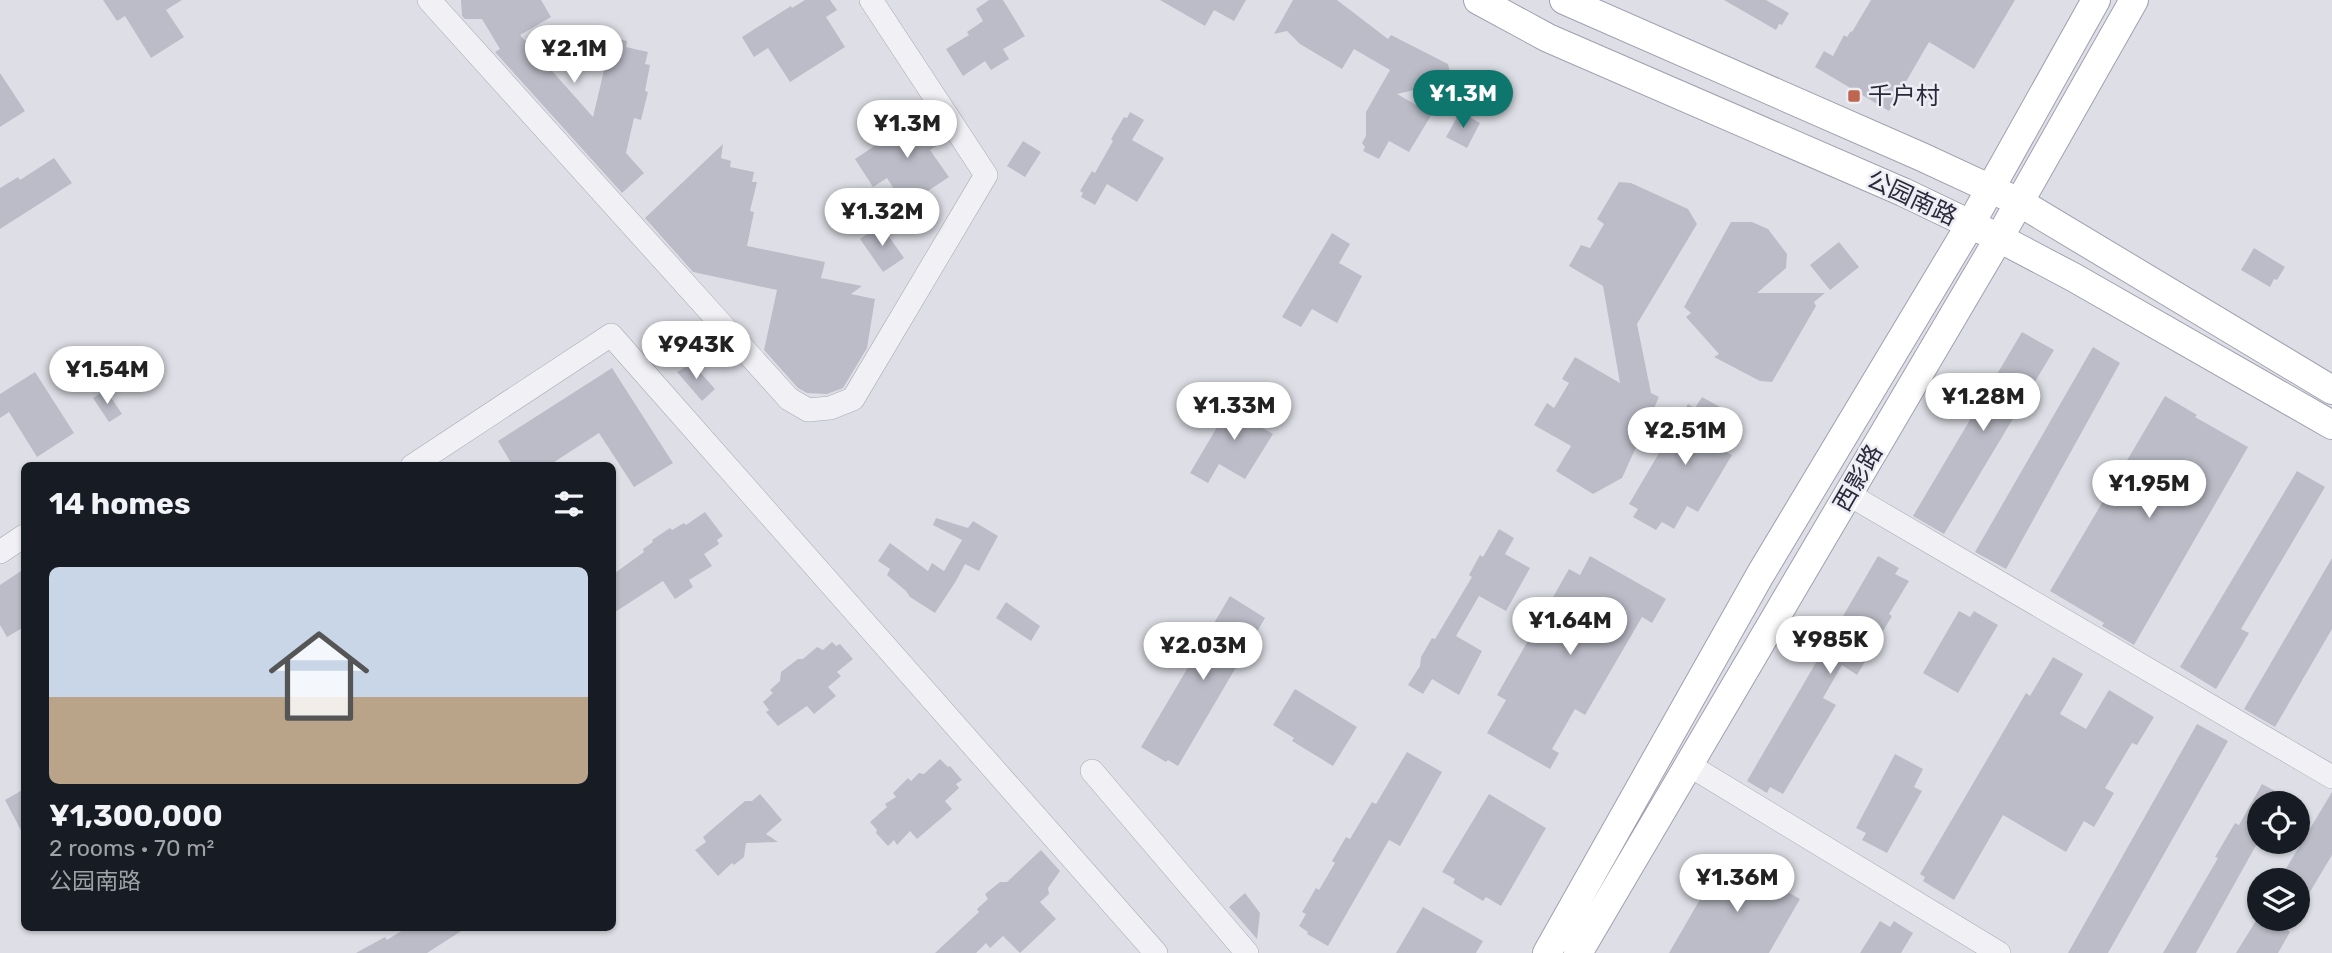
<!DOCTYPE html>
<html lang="en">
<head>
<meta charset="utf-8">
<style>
	body { margin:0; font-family:Rubik,"Noto Sans SC",sans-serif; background:#242831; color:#f1f3f6; height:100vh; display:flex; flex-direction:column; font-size:26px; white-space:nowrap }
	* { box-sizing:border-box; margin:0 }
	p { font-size:23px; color:#9ea1a6 }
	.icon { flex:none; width:38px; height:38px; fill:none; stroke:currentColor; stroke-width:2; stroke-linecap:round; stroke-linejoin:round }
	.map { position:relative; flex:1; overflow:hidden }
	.side { position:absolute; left:21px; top:462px; width:595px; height:469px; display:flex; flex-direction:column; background:#171b24; border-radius:10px; box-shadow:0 2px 5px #0004 }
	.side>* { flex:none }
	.tools { position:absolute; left:2247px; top:791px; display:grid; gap:14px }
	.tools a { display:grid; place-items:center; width:63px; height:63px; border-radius:50%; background:#171b24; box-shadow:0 2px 5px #0004; font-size:35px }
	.price { position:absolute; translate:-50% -60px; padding:0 16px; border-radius:24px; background:#fff; color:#222; font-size:23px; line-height:46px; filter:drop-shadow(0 2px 4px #0008) }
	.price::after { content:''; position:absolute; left:50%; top:42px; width:21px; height:16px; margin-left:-10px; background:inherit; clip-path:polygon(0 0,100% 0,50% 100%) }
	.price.selected { background:#0f766e; color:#fff }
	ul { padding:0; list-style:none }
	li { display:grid; align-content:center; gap:14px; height:371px; padding:0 28px }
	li+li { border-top:2px solid #363941 }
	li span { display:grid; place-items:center; height:217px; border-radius:10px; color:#555 }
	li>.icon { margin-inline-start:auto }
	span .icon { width:126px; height:126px; fill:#fffc; stroke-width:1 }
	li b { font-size:30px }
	h2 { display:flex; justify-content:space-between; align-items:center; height:84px; padding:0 28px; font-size:30px }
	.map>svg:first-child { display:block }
</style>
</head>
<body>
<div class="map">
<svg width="2332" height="953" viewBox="0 0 2332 953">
	<rect width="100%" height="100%" fill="#dedfe6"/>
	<path fill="#bcbcc8" d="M103,0H182L166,10L184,37L151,58L125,16L117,21Z
		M461,0H541L551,17L520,35L593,117L605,66L599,65L606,35L627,41L626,47L648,52L645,64L650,65L645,91L648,92L641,120L634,118L626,153L644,173L622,193L495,52L500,49L482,19H465L462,16Z
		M805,0H830L837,10L826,17L845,47L790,82L768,48L754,57L742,37L791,6L792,8Z
		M989,0H1003L1025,36L1003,49L1009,59L991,70L985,61L963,76L946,49L969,35L967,32L983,21L976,9Z
		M1160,0H1246L1234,21L1214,10L1205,26Z
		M1293,0H1337L1388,39L1391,35L1448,64L1451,76L1448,82L1397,94L1432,114L1409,152L1389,141L1379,159L1363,151L1365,147L1362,143L1366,136V112L1390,70L1354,49L1342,69L1300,44L1287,31L1274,34Z
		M1724,0H1766L1789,13L1782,25L1779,24L1776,30Z
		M1871,0H2015L1974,69L1929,42L1889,111L1815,67L1824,51L1833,56L1844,35L1847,37L1851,31L1852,32Z
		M0,73L25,111L0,127Z
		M927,111L946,140L930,150L949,177L905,206L887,178L873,187L855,159Z
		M1130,112L1144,120L1132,140L1164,158L1137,202L1107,184L1095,205L1081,197L1083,193L1080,191L1092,171L1095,173L1113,141L1111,139L1124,117L1127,118Z
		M1460,112L1480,123L1467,148L1446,137Z
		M1023,141L1041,152L1025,177L1007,166Z
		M723,144L721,158L731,161L730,167L754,172L752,182H757L750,211L754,212L747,246L825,262L821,278L862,286L851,294L875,299L867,348L843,388L827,394L807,393L798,388L764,350L777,290L693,272L645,218Z
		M54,158L72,183L0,229V188L18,177L20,180Z
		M1619,182L1631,183L1688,209L1697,224L1637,324L1651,393L1659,397L1622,478L1593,494L1556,471L1571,446L1534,425L1547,403L1554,408L1569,383L1562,379L1575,357L1620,383L1603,286L1569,266L1581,245L1590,248L1604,224L1597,219Z
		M1731,222H1752L1768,229L1787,254L1786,268L1757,293H1825L1814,302L1816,306L1772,382L1760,381L1714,357L1719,354L1686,317L1691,313L1684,307Z
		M881,225L904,258L883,272L860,239Z
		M1332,233L1350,244L1339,263L1362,276L1337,323L1312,309L1301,327L1282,317Z
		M1839,242L1859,267L1830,290L1810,265Z
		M2254,248L2285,267L2277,280L2274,279L2270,287L2241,270Z
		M2022,332L2054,350L1944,534L1913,516Z
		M2093,347L2120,363L2006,569L1975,552Z
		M692,363L715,389L702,401L677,372Z
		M612,368L673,463L634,487L599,433L548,466H513L498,441Z
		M35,372L74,433L37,457L9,412L0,418V394Z
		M106,390L122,414L109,422L93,398Z
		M1239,390L1258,400L1247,419L1273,434L1245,479L1219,464L1208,483L1190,473Z
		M2165,396L2197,415L2195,417L2248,447L2134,645L2102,626L2104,623L2050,591Z
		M1702,397L1729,412L1723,422L1733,427L1720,449L1732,455L1698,512L1687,506L1674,529L1662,522L1656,530L1633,517L1638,509L1629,504L1688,404L1695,408Z
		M2297,471L2325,487L2241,629L2249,633L2216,689L2180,667Z
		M705,512L723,536L717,540L719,544L704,554L712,566L689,580L693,587L675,599L663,581L612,614V575L644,552L643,549L653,542L652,540L670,528L672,530L684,523L686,525Z
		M936,518L968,528L973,521L998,536L979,571L965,564L956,581L935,613L910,597L906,591L887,575L890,569L878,561L890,543L928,571L932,563L944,571L962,540L933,525Z
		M1499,529L1514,538L1505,554L1530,568L1506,611L1479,596L1456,636L1482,651L1459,695L1432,679L1423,694L1408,685L1420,666L1421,657L1432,638L1435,639L1472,577L1469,575L1480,555L1483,557Z
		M1590,556L1666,599L1652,623L1642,617L1585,715L1575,709L1552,749L1559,753L1550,769L1487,733L1506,700L1497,695L1569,569L1580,575Z
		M1878,556L1899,568L1895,574L1909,581L1889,614L1892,616L1857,675L1842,665L1823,698L1836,705L1783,794L1770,787L1767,793L1747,781Z
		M2332,558V629L2275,727L2244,709Z
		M24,569V627L7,637L0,625V585Z
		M1230,596L1265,618L1178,766L1168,760L1166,762L1141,747Z
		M1006,602L1040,626L1031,641L996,618Z
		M1959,611L1970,617L1974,611L1998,625L1958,693L1923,673Z
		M832,642L836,646L840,644L853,659L837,672L841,676L828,687L836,696L814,714L807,706L778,726L766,712L769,710L763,702L773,693L770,690L780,681L781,672L798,659H803L817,647L823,650Z
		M2053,657L2083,674L2060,714L2086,729L2109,690L2154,717L2137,745L2132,743L2105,788L2114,793L2094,827L2084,821L2066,852L2003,815L1954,900L1923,881L1925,877L1920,874L2026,693L2030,696Z
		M1295,689L1357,727L1333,766L1292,741L1294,738L1273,725Z
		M2197,724L2228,741L2108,953H2068Z
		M1407,752L1442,772L1400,846L1389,840L1328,946L1307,934L1308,932L1299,926L1306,914L1302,912L1316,888L1319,890L1335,863L1332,861L1346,837L1350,839L1372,802L1376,804Z
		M1895,754L1923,769L1914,787L1922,791L1887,853L1862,840L1866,833L1856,828Z
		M940,759L948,767L950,766L962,780L956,784L959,788L945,801L952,809L917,839L910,831L897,845L894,840L888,846L876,833L877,830L870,822L887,807L885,804L896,797L893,793L908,778L911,781L919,773L924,774Z
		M2262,784L2297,803H2259V840L2196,953H2163L2218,858L2215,857L2235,823L2239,825Z
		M24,789V836L5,800Z
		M2332,792V855L2298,912V880H2279Z
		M760,794L782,820L766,834L778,842L746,843L744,857L734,865L732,863L718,876L695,850L706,842L703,837L745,801H752Z
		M1489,794L1546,828L1501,906L1486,897L1483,901L1453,883L1455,879L1442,872Z
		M1041,850L1060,871L1048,888L1049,894L1040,902L1056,919L1020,953L1003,936L990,948L986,943L976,953H935L979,912L977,909L988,899L985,894L1000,882H1007Z
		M1725,856L1800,899L1769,953H1669Z
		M1245,893L1260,913L1257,939L1229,907Z
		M1423,907L1483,941L1476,953H1396Z
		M2257,919H2294L2287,930L2290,932L2278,953H2236Z
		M1880,921L1890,927L1894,921L1913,933L1901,953H1860Z
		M406,928H466L427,953H356L385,937L387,940Z"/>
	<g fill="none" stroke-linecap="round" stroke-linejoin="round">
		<g stroke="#a8a8b3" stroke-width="24">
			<path id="minor" d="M429,0L789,399L808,410L830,408L853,399L986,175L871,0
				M412,466L611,335L1156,953
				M1848,494L2332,777
				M0,552L24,536
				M1689,765L1999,953
				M1092,771L1247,953"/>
		</g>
		<g stroke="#9fa0b0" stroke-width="30">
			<path id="major" d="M1478,0L1548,38L1903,192L1999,238L2073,277L2332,425
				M1564,0L1922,157L2019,202L2332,390
				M1547,953L1760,575L1970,225L2096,0
				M1578,953L1999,238L2134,0"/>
		</g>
		<use href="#minor" stroke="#f0f0f5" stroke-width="23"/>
		<use href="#major" stroke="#fff" stroke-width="28"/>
	</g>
	<rect fill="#be6650" stroke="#edeef4" stroke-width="2.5" x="1847" y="89" width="14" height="14" rx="3.5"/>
	<g text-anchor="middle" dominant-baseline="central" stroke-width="5" stroke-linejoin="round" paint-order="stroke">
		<g font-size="24" fill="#29293b" stroke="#edeef4" text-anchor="start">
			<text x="1868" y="96">千户村</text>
		</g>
		<g font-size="24" fill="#29293b" stroke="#edeef4">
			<text transform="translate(1912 198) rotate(25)">公园南路</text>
			<text transform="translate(1858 478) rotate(-60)">西影路</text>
		</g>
	</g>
</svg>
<div class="tools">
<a><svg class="icon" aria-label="locate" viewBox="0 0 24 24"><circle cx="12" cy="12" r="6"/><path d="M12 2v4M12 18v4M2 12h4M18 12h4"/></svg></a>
<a><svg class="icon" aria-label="layers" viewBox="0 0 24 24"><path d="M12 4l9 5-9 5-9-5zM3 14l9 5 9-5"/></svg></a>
</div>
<b class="price" style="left:574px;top:85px">¥2.1M</b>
<b class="price selected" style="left:1463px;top:130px">¥1.3M</b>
<b class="price" style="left:907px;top:160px">¥1.3M</b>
<b class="price" style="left:882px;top:248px">¥1.32M</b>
<b class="price" style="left:696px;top:381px">¥943K</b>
<b class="price" style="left:107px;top:406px">¥1.54M</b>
<b class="price" style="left:1983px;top:433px">¥1.28M</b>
<b class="price" style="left:1234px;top:442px">¥1.33M</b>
<b class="price" style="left:1685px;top:467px">¥2.51M</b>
<b class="price" style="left:2149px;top:520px">¥1.95M</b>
<b class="price" style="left:1570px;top:657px">¥1.64M</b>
<b class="price" style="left:1830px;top:676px">¥985K</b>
<b class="price" style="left:1203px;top:682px">¥2.03M</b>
<b class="price" style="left:1737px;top:914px">¥1.36M</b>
<section class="side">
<h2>14 homes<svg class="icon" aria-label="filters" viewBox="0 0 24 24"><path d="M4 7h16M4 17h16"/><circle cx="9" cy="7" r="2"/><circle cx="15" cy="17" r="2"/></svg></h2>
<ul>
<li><span style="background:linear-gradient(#c9d6e8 60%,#b9a48a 0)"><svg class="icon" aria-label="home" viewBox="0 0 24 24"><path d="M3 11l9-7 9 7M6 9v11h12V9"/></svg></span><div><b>¥1,300,000</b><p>2 rooms · 70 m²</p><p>公园南路</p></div></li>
</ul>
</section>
</div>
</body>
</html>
